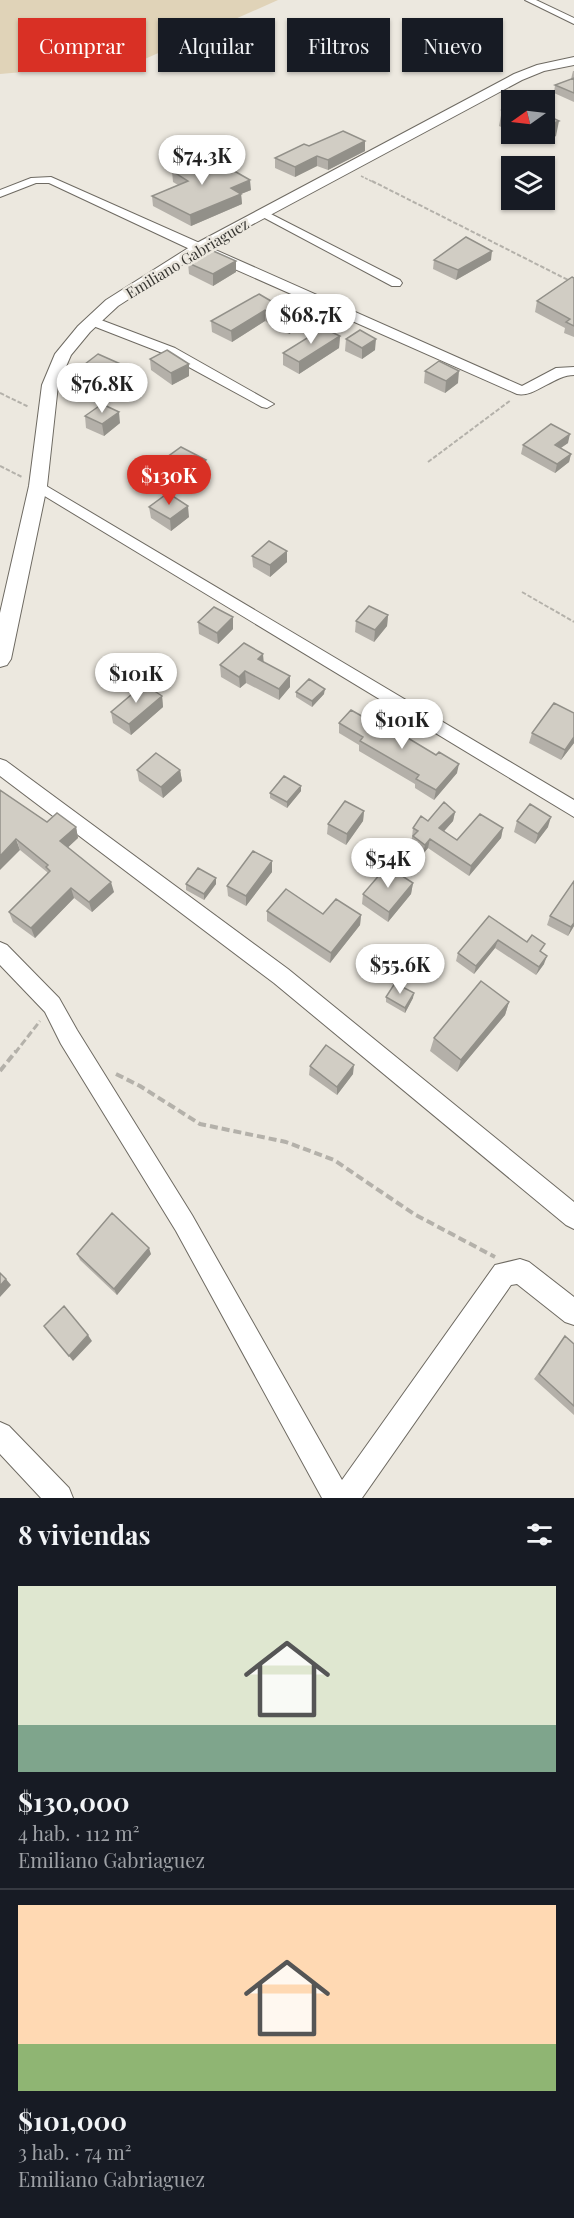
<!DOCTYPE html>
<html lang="es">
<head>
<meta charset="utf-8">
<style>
	body { margin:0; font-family:"Playfair Display",serif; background:#242831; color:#f1f3f6; height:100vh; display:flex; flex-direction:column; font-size:22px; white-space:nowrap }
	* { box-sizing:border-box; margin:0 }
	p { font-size:20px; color:#9ea1a6 }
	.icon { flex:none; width:33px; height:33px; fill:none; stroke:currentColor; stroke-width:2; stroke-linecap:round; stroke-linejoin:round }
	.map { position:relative; height:1498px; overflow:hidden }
	.sheet { display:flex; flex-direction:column; background:#171b24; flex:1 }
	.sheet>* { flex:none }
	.top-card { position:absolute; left:18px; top:18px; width:538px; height:54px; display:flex; gap:12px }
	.needle { width:39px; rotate:256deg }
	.tools { position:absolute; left:501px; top:90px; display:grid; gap:12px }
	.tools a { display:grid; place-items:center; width:54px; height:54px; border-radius:0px; background:#171b24; box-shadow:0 2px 4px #0004; font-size:30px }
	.price { position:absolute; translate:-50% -51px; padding:0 14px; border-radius:21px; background:#fff; color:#222; font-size:20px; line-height:39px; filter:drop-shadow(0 2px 3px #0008) }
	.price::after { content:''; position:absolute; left:50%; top:36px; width:18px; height:14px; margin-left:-9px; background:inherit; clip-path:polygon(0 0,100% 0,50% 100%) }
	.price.selected { background:#d93025; color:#fff }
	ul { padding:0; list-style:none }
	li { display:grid; align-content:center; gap:12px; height:318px; padding:0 18px }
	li+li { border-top:2px solid #363941 }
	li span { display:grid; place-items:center; height:186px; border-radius:0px; color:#555 }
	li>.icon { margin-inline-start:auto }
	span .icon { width:108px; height:108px; fill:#fffc; stroke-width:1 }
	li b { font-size:26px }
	h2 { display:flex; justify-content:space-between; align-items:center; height:72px; padding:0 18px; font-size:26px }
	.tag { padding:0 21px; border-radius:0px; background:#171b24; box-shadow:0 2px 4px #0004; font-size:21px; line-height:54px }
	.tag.selected { background:#d93025; color:#fff }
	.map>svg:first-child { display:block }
</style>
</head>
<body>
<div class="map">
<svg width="574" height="1498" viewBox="0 0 574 1498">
	<rect width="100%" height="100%" fill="#ece8df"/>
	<path fill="#e0d3b8" d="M0,0H278L138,62L0,74Z"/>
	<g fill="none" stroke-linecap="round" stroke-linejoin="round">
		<g stroke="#6e6a62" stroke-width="2">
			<path id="minor" d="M525,0H536L574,18V24Z
				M51,177L522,386L556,368L574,367V375C554,375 534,398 517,394L194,251L49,183H36L0,197V190L31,178Z
				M263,210L400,280L402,283L400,286H392L259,215L257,213Z
				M93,317L175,348L274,404L267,408L262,407L165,354L88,324L87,321L88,318Z
				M38,481L574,800V817L33,489L31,486Z
				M0,759L6,761L288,969L574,1202V1229L566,1225L274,983L0,776Z
				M0,942L7,945L59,998L77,1030L192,1215L342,1480L495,1265L520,1259L529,1262L574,1297V1325L565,1322L517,1284L511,1285L362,1498H322L176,1231L61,1044L45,1012L0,965Z
				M0,1422L9,1426L69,1488L73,1498H41L0,1454Z"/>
		</g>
		<g stroke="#6e6a62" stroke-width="2">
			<path id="major" d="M574,57V65L544,71L522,80L203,251L118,306L90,332L71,355L58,385L47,486L11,659L7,665L0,667V613L29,486L42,385L55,354L78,326L106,300L193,245L514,74L537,65Z"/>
		</g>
		<path stroke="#b4b1aa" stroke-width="1.5" stroke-dasharray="3 1.5" stroke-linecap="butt" d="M361,176L375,183"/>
		<path stroke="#b4b1aa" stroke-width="2" stroke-dasharray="4.5 2" stroke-linecap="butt" d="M372,181L574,283
			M0,393L29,407
			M428,462L511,400
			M0,466L22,477
			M522,592L574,622"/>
		<path stroke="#b4b1aa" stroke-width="3" stroke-dasharray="7 3" stroke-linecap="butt" d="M15,1053L40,1021"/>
		<path stroke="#b4b1aa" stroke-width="4" stroke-dasharray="8 4" stroke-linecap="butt" d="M0,1071L16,1051
			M116,1074L140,1086L200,1124L286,1142L334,1160L414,1214L495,1257"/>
		<use href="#minor" fill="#fff" fill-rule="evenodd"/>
		<use href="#major" fill="#fff" fill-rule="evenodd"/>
	</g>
	<path fill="#b4b0a9" d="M573,71H574V102L554,93L555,85L571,79Z
		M512,106V132L499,126L502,110Z
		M516,134H544L556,136L538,144Z
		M365,141V151L328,170L317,166L295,177L275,168V158L309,146Z
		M172,171L251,190L241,194L242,204L191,226L153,206L152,196L178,185L173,182Z
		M434,260H491L456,280L433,269Z
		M188,263L236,272L213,286L189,274Z
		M574,278V337L564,333L565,328L535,312L537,301Z
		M271,301L308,323L289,334L265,321L232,342L212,332L211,321Z
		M340,336L339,348L299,374L283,365V353Z
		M346,339L375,350L362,359L345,351Z
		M150,359L189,376L172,385L151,370Z
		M85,364L134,370L136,379L121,390L87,373Z
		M425,371L458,383L445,393L424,383Z
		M85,416L120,423L104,436L86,428Z
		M568,443L561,448L571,454L569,462L555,473L521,454L523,445Z
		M163,460H206L207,472L189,485L164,472Z
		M149,507L189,517L171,531L151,518Z
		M252,556L287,562L270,577L253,567Z
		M388,615L387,626L374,642L355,632L356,621Z
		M198,622L233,629L218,644L199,634Z
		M264,662L290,687L279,700L246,683L240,688L221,677L220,665Z
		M296,692L324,694L312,707L296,697Z
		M162,696L163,707L131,735L113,723L111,712Z
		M574,713V743L561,760L529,743L532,733Z
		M339,723H374L436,755L457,773L434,800L415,788V784L359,751V745L339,733Z
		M137,770H180L182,781L163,798L139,781Z
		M0,790L47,822L76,827L78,838L68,847L114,892L92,912L74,898L35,938L13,922L9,912L48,874L47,872L20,850Z
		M301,791L287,808L270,798V793Z
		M364,811L363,821L346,845L327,834L328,824Z
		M455,812L453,821L444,831L457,840L503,828L501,838L469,876L428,848L423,854L411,846L413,828L428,821Z
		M517,821L548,827L535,844L514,832Z
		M272,861V872L246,906L228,896L227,886Z
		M216,878V884L204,900L186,890V884Z
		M574,881V926L568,936L547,925L550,916Z
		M413,883L411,894L388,922L362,904L363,894Z
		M267,911L361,915L360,925L330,963L267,921Z
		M489,916L542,953L544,964L536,975L495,948L474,974L456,961L458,953Z
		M386,997L413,998L405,1013L386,1002Z
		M509,1002L505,1015L457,1072L430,1051L434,1038Z
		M310,1066L353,1074L337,1095L309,1075Z
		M77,1254H151L117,1295L80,1260Z
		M565,1336L574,1344V1415L534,1379Z"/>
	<path fill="#929089" d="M559,121L556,136L538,144L540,134H544V127Z
		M365,141V151L328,170V160Z
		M317,156V166L295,177V167Z
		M250,180L251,190L241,194L242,204L191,226L190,215L231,188Z
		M492,251L491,260L456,280L458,270Z
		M236,261V272L213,286V274Z
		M265,310V321L232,342L231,331Z
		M308,312V323L289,334V323Z
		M340,336L339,348L299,374V362Z
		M376,339L375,350L362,359V348Z
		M189,364V376L172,385L171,373Z
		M134,370L136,379L121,390L120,380Z
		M459,371L458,383L445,393L446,381Z
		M119,412L120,423L104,436L102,424Z
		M570,434L568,443L553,453L555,445Z
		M571,454L569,462L555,473L557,464Z
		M206,460L207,472L189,485L188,474Z
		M188,506L189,517L171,531L170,519Z
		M287,551V562L270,577V565Z
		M388,615L387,626L374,642L375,630Z
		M233,617V629L218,644L217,633Z
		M263,654L264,665L258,659Z
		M245,671L246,683L240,688L239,677Z
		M290,676V687L279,700V689Z
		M325,689L324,694L312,707V701Z
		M162,696L163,707L131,735L129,724Z
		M574,737V743L561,760L565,750Z
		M459,764L457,773L434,800L436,790Z
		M180,770L182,781L163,798L161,787Z
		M301,786V791L287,808V802Z
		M364,811L363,821L346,845L347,834Z
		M455,812L453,821L438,838L439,828Z
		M551,817L548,827L535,844L538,834Z
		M76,827L78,838L63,852L60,841Z
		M503,828L501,838L469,876L471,866Z
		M16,839L20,850L0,870V856Z
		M430,839L428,848L423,854L425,845Z
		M272,861V872L246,906V896Z
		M216,878V884L204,900V894Z
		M111,882L114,892L92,912L89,902Z
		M413,883L411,894L388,922L389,912Z
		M71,888L74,898L35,938L31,928Z
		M361,915L360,925L330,963L331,953Z
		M574,923V926L568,936L571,927Z
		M498,940L495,948L474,974L476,966Z
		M547,956L544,964L536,975L539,967Z
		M414,993L413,998L405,1013V1008Z
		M509,1002L505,1015L457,1072L461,1060Z
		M354,1065L353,1074L337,1095V1087Z
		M149,1248L151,1254L117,1295L114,1289Z
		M6,1279L11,1285L0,1297V1286Z
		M88,1335L92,1341L73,1361L69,1356Z"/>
	<path fill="#d1cdc4" stroke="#929089" stroke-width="1.5" d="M574,78V93L555,85Z
		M512,106V115L502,110Z
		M544,114L559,121L544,127Z
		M343,131L365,141L328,160L317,156L295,167L275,158L304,144L309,146Z
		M208,156L250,180L231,188L241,194L190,215L152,196L188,181L172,171Z
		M466,237L492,251L458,270L434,260Z
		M211,250L236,261L213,274L188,263Z
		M572,277L574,278V326L566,322L570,319L537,301Z
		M259,294L271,301L279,296L308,312L289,323L265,310L231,331L211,321Z
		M323,328L340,336L299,362L283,353Z
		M360,330L376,339L362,348L346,339Z
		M167,350L189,364L171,373L150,359Z
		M98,354L134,370L120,380L85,364Z
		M439,361L459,371L446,381L425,371Z
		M102,404L119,412L102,424L85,416Z
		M551,424L570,434L555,445L571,454L557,464L523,445Z
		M181,447L206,460L188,474L163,460Z
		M168,493L188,506L170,519L149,507Z
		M269,541L287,551L270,565L252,556Z
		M369,606L388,615L375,630L356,621Z
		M214,607L233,617L217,633L198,622Z
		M244,643L263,654L258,659L290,676L279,689L245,671L239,677L220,665Z
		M309,679L325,689L312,701L296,692Z
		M144,684L162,696L129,724L111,712Z
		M554,703L574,713V737L565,750L532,733Z
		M351,710L374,723L378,720L436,755L439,752L459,764L436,790L416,779L419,775L360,741L363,737L339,723Z
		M156,753L180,770L161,787L137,770Z
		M284,776L301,786L287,802L270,793Z
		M0,790L47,822L57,813L76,827L60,841L111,882L89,902L71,888L31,928L9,912L50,871L46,867L48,865L16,839L0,856Z
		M345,801L364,811L347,834L328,824Z
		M444,802L455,812L439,828L457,840L480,814L503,828L471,866L430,839L425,845L413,836L418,831L413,828L421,816L428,821Z
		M530,804L551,817L538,834L517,821Z
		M253,851L272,861L246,896L227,886Z
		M387,866L413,883L389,912L363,894Z
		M198,868L216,878L204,894L186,884Z
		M574,881V923L571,927L550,916Z
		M286,889L323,914L336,899L361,915L331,953L267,911Z
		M489,916L527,942L532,935L545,944L540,951L547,956L539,967L498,940L476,966L458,953Z
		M481,981L509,1002L461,1060L434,1038Z
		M395,983L414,993L405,1008L386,997Z
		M326,1045L354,1065L337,1087L310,1066Z
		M112,1213L149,1248L114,1289L77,1254Z
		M0,1273L6,1279L0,1286Z
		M64,1306L88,1335L69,1356L44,1326Z
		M565,1336L574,1344V1406L539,1374Z"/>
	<g text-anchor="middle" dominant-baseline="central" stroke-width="5" stroke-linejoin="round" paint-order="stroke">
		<g font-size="15" fill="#373632" stroke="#ece8df">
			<text transform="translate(187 258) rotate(-31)">Emiliano Gabriaguez</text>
		</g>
	</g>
</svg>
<div class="tools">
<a><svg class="needle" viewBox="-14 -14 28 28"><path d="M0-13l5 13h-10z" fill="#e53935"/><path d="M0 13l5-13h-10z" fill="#9ea1a6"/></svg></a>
<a><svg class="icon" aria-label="layers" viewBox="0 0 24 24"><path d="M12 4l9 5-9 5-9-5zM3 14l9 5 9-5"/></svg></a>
</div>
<b class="price" style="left:202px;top:186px">$74.3K</b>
<b class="price" style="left:311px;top:345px">$68.7K</b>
<b class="price" style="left:102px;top:414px">$76.8K</b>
<b class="price selected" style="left:169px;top:506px">$130K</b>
<b class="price" style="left:136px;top:704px">$101K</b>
<b class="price" style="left:402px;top:750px">$101K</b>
<b class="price" style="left:388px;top:889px">$54K</b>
<b class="price" style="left:400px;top:995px">$55.6K</b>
<div class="top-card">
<a class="tag selected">Comprar</a>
<a class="tag">Alquilar</a>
<a class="tag">Filtros</a>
<a class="tag">Nuevo</a>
</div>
</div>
<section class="sheet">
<h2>8 viviendas<svg class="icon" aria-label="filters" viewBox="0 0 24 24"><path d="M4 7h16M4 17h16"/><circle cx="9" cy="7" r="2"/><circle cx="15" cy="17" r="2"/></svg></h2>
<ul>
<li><span style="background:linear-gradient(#dfe7d0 75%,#7fa58c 0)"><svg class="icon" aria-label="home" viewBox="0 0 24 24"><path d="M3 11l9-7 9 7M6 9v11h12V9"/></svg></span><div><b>$130,000</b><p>4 hab. · 112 m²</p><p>Emiliano Gabriaguez</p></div></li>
<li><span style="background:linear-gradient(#ffd9b3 75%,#8fb573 0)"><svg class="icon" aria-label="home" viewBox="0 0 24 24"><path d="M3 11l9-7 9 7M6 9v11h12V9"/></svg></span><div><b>$101,000</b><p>3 hab. · 74 m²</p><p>Emiliano Gabriaguez</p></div></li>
</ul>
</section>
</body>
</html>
